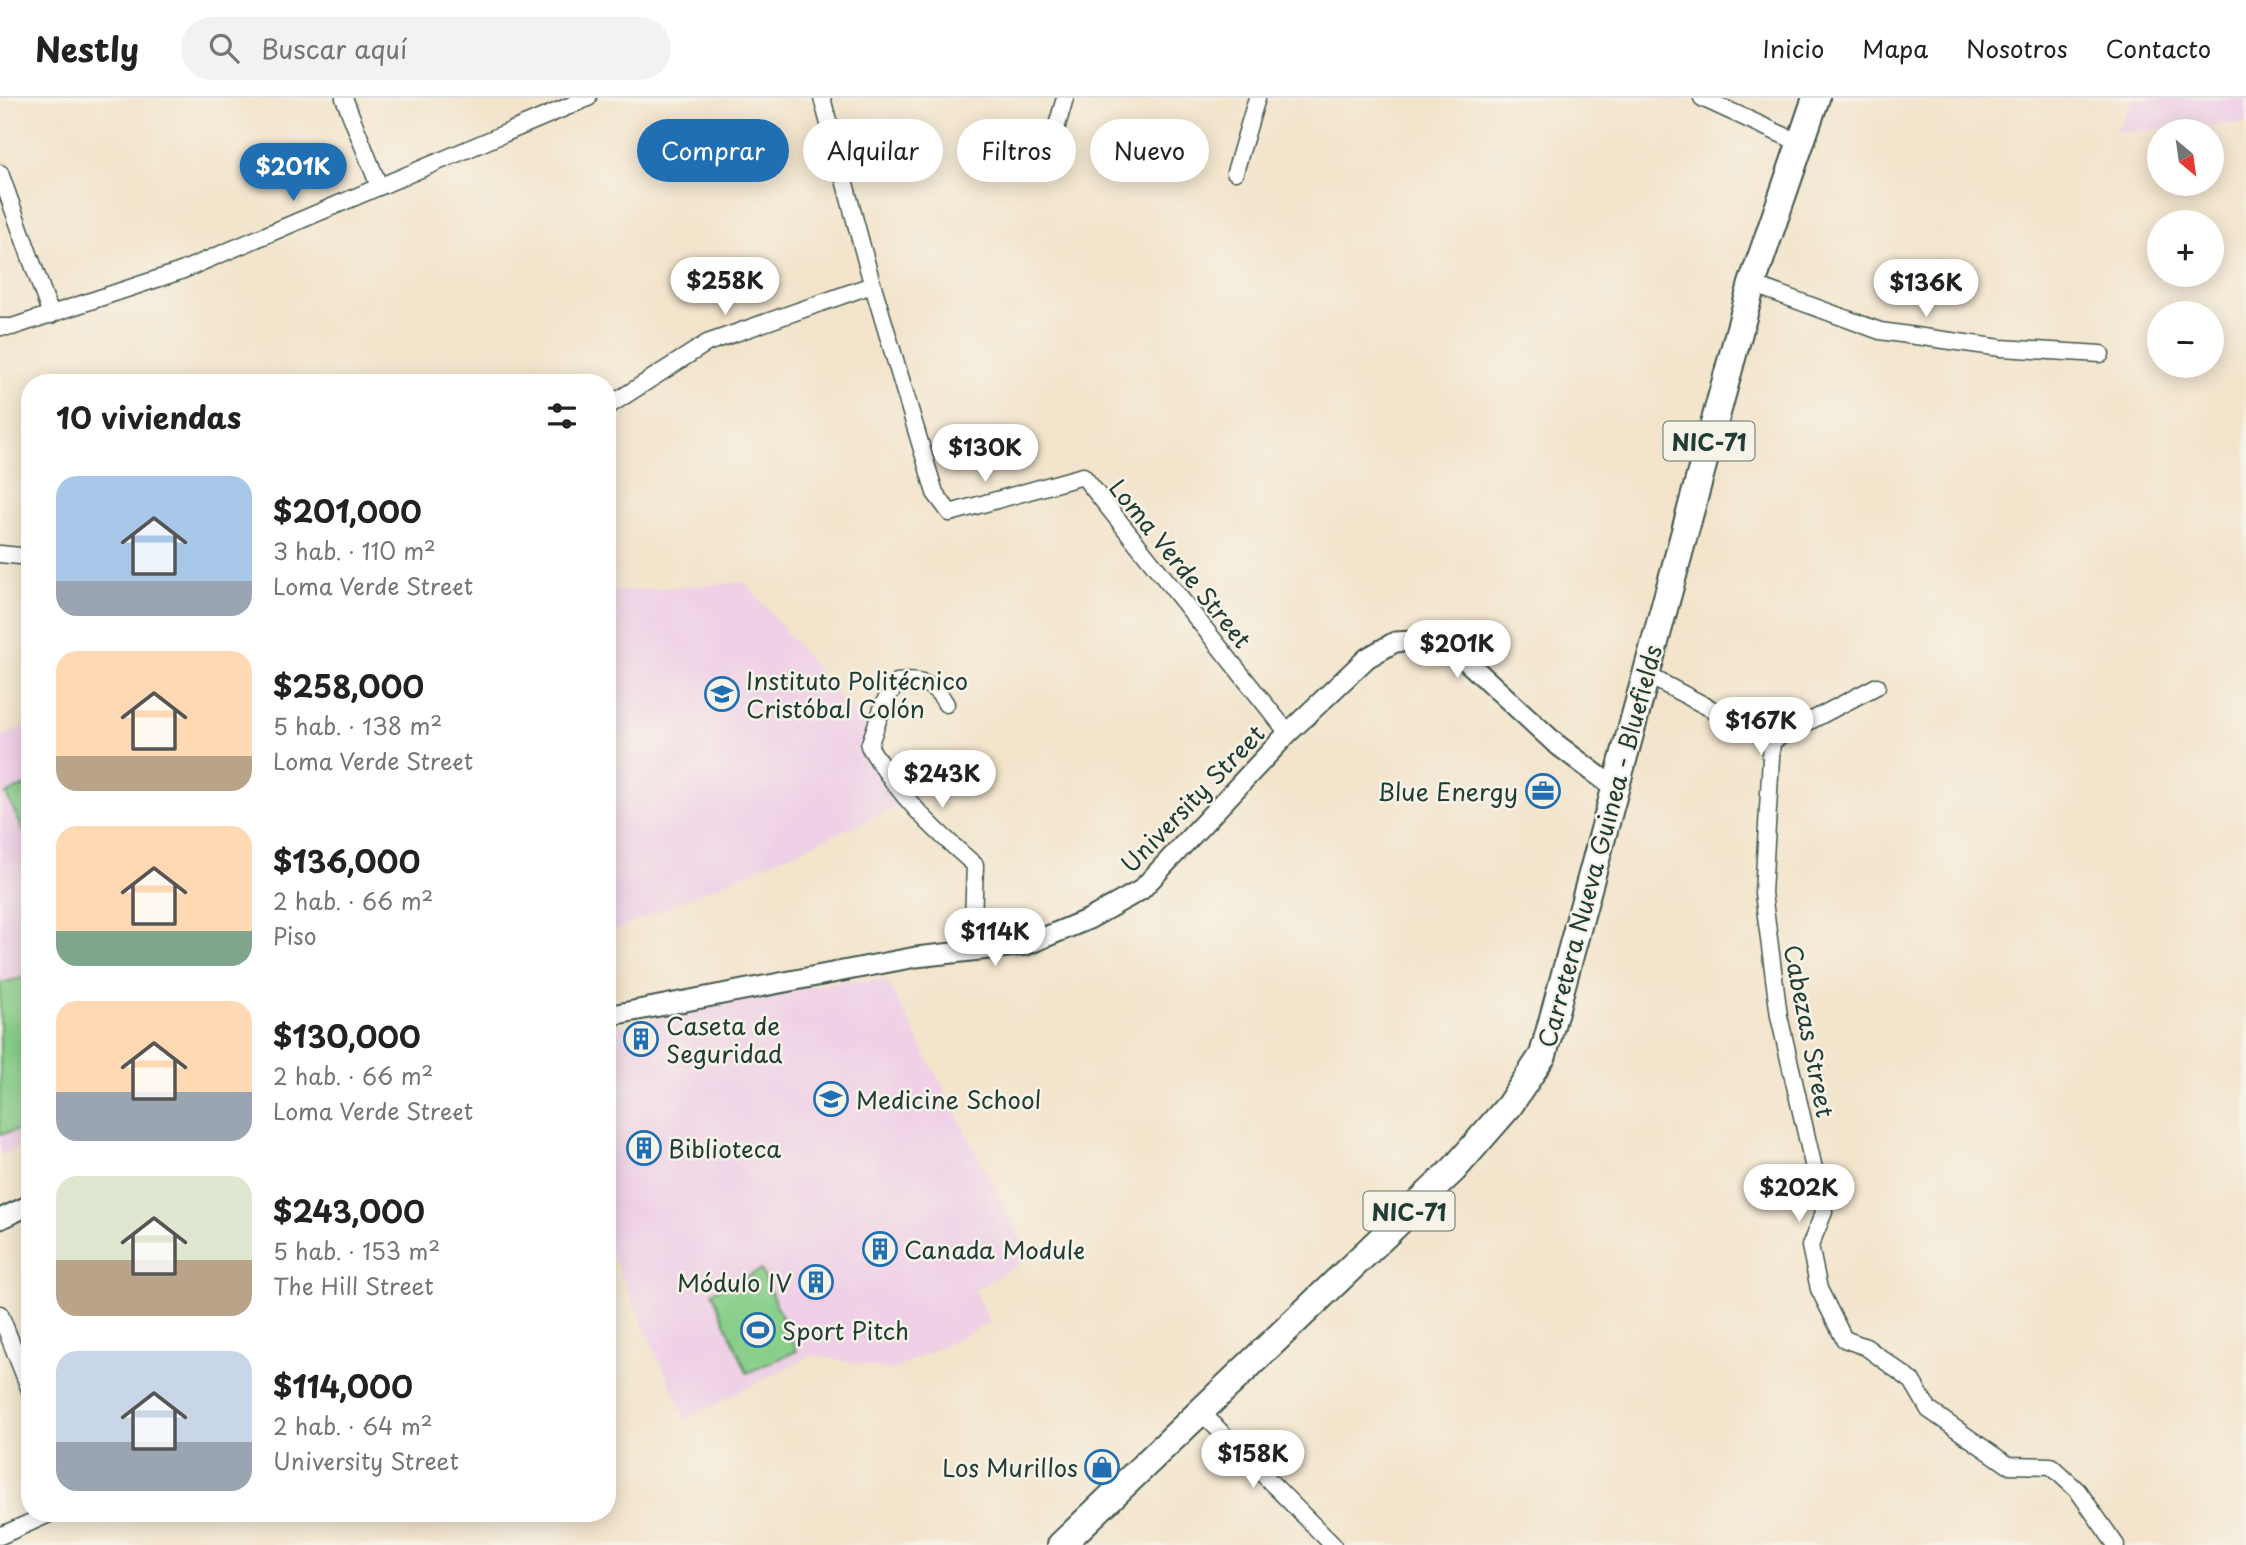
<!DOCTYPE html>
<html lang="es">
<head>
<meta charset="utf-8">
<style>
	body { margin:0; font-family:"Playpen Sans",sans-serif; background:#f2f2f2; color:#222; height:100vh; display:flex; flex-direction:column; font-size:26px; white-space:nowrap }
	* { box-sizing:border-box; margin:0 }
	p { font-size:23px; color:#767676 }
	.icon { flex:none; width:38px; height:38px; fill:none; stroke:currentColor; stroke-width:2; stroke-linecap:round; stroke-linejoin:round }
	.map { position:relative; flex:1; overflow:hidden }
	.drawer { position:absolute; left:21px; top:276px; width:595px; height:1148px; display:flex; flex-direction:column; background:#fff; border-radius:28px; box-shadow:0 4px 18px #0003 }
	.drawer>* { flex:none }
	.guide { position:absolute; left:637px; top:21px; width:665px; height:63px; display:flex; gap:14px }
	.needle { width:46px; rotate:151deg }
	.tools { position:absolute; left:2147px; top:21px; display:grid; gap:14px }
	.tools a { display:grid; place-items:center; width:77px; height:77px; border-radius:50%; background:#fff; box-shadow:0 4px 18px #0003; font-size:35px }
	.price { position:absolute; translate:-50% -60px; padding:0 16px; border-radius:24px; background:#fff; color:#222; font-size:23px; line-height:46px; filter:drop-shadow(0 2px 4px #0008) }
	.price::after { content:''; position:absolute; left:50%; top:42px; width:21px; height:16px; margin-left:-10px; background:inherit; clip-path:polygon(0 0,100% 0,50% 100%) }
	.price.active { background:#1f6fb2; color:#fff }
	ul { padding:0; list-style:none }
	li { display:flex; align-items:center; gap:21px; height:175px; padding:0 35px }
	li span { display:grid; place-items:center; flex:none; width:196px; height:140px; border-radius:21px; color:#555 }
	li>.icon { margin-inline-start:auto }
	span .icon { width:84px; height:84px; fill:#fffc; stroke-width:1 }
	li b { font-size:30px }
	h2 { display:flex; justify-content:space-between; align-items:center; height:84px; padding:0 35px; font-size:30px }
	.chip { padding:0 24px; border-radius:32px; background:#fff; box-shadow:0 4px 18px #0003; font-size:24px; line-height:63px }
	.chip.active { background:#1f6fb2; color:#fff }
	header { display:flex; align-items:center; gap:42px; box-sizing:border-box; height:98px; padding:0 35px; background:#fff; border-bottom:2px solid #e0e0e0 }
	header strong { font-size:33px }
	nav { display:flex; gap:38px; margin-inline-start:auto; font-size:24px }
	.search { width:490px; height:63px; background:#f2f2f2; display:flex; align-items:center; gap:18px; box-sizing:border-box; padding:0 24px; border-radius:38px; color:#767676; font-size:26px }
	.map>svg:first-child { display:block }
</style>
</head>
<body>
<header>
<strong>Nestly</strong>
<div class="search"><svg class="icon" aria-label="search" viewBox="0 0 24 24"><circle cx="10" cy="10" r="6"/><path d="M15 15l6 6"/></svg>Buscar aquí</div>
<nav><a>Inicio</a><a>Mapa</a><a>Nosotros</a><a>Contacto</a></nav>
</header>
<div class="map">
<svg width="2246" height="1447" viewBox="0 0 2246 1447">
	<rect width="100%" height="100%" fill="#f7f3e8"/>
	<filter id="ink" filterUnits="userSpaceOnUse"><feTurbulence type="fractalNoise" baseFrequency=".0143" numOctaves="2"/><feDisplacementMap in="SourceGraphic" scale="14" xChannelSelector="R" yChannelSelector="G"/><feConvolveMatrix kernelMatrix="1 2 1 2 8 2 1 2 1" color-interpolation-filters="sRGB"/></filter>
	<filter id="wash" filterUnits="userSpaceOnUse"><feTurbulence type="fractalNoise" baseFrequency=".00686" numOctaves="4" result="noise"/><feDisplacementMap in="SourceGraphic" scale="28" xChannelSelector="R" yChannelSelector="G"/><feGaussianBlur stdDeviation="1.57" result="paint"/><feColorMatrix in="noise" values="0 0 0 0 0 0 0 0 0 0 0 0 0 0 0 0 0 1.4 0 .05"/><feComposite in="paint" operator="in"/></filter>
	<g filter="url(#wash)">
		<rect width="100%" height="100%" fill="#f3e4cb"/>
		<path fill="#efd0e6" d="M2134,0H2246V25L2115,34Z
			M745,484L922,698L607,836V494Z
			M30,626V1045L0,1057V639Z
			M887,882L1031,1159L974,1192L990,1225L892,1272L812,1257L686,1321L607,1147V931L796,890L848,883Z"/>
		<path fill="#89cf8a" stroke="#54865f" stroke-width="2" d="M30,685V736L26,738L6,696Z
			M30,878V1030L0,1036V885Z
			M761,1172L797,1253L747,1275L712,1194Z"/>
	</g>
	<g filter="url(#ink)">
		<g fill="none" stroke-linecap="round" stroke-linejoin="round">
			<g stroke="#3f564b" stroke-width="19">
				<path id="minor" d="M344,0L379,88
					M822,0L870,178L935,395L950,415L1083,378L1288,635
					M1702,0L1800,45
					M1047,62L1065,0
					M1235,74L1257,0
					M0,75L51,217
					M1752,186L1880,233L2001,250L2101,256
					M0,229H12L181,173L588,0
					M607,309L707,245L872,187
					M0,456L30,459
					M1647,577L1772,643L1877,588
					M946,606C935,585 919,581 897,584L884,605L869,648C899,698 931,729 975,767L972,852
					M1772,643L1763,795L1779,918L1824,1114L1810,1148L1819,1191L1844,1241L1866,1249L1912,1283L1929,1312L2008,1367L2051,1368L2078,1393L2116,1447
					M0,1216L30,1292
					M1199,1312L1333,1447
					M0,1438L49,1416"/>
			</g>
			<g stroke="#3f564b" stroke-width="23">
				<path id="tertiary" d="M607,918L916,859L1026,847L1089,821L1141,792L1288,635L1367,560L1395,544L1430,542L1464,561L1555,645L1616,691
					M0,1121L30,1107"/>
			</g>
			<g stroke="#3f564b" stroke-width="30">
				<path id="trunk" d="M1061,1447L1454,1071L1509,1008L1543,957L1752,186L1816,0"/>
			</g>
			<use href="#minor" stroke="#fff" stroke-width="16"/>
			<use href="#tertiary" stroke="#fff" stroke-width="19"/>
			<use href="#trunk" stroke="#fff" stroke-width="26"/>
		</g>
	</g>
	<defs>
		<g id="university-ring" transform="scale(1.75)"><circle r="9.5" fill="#f7f3e8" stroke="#1f6fb2" stroke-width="1.5"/><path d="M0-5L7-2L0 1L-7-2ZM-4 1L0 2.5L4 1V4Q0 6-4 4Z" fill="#1f6fb2"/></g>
		<g id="office-ring" transform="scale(1.75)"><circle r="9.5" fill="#f7f3e8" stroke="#1f6fb2" stroke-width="1.5"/><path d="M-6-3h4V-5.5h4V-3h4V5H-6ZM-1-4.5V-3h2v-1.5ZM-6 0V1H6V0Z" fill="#1f6fb2"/></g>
		<g id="building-ring" transform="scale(1.75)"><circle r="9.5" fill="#f7f3e8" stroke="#1f6fb2" stroke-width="1.5"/><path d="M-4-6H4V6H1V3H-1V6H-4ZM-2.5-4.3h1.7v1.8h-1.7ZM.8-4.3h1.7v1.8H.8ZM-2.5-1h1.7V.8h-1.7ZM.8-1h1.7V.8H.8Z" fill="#1f6fb2"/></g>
		<g id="school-ring" transform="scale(1.75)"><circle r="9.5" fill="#f7f3e8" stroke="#1f6fb2" stroke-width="1.5"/><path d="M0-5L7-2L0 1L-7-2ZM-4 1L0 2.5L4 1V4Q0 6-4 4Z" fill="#1f6fb2"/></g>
		<g id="stadium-ring" transform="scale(1.75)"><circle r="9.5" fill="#f7f3e8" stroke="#1f6fb2" stroke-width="1.5"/><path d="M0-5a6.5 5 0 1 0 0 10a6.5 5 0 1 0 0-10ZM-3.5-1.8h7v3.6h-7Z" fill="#1f6fb2"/></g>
		<g id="shop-ring" transform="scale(1.75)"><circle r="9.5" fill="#f7f3e8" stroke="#1f6fb2" stroke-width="1.5"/><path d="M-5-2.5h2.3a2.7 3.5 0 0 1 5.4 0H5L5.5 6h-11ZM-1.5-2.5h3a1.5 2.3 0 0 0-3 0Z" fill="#1f6fb2"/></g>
	</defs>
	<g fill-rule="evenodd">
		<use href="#university-ring" x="722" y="596"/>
		<use href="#office-ring" x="1543" y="693"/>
		<use href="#building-ring" x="641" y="941"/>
		<use href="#school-ring" x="831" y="1001"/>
		<use href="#building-ring" x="644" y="1050"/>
		<use href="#building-ring" x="880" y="1151"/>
		<use href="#building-ring" x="816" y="1184"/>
		<use href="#stadium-ring" x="758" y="1232"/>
		<use href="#shop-ring" x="1102" y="1369"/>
	</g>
	<g text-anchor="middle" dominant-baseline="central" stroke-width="5" stroke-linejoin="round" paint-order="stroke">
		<g fill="#f7f3e8" stroke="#60746a" stroke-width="2">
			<rect x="1663.5" y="323.5" width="91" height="39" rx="5"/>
			<rect x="1363.5" y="1093.5" width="91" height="39" rx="5"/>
		</g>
		<g font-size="23" font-weight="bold" fill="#1f3d34">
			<text x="1709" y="343">NIC-71</text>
			<text x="1409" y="1113">NIC-71</text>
		</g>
		<g font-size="24" fill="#1f3d34" stroke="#f7f3e8">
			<text transform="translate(1181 465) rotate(51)">Loma Verde Street</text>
			<text transform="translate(1192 700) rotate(-46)">University Street</text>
			<text transform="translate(1599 748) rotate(-75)">Carretera Nueva Guinea - Bluefields</text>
			<text transform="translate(1810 933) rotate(79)">Cabezas Street</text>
		</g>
		<g font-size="24" fill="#1f3d34" stroke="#f7f3e8" text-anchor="start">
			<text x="746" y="582">Instituto Politécnico<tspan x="746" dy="28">Cristóbal Colón</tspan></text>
			<text x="1518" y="693" text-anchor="end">Blue Energy</text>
			<text x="666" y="927">Caseta de<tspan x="666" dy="28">Seguridad</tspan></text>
			<text x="856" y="1001">Medicine School</text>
			<text x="668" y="1050">Biblioteca</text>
			<text x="904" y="1151">Canada Module</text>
			<text x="792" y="1184" text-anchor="end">Módulo IV</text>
			<text x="782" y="1232">Sport Pitch</text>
			<text x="1078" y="1369" text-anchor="end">Los Murillos</text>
		</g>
	</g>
</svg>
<div class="tools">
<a><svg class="needle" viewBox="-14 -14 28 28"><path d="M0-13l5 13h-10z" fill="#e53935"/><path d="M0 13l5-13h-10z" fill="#767676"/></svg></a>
<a>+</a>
<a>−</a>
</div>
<b class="price active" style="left:293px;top:105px">$201K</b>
<b class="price" style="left:725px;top:219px">$258K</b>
<b class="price" style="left:1926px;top:221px">$136K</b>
<b class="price" style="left:985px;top:386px">$130K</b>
<b class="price" style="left:1457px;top:582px">$201K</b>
<b class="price" style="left:1761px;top:659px">$167K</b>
<b class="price" style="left:942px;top:712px">$243K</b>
<b class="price" style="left:995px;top:870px">$114K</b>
<b class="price" style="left:1799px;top:1126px">$202K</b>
<b class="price" style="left:1253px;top:1392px">$158K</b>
<div class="guide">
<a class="chip active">Comprar</a>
<a class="chip">Alquilar</a>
<a class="chip">Filtros</a>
<a class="chip">Nuevo</a>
</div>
<section class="drawer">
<h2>10 viviendas<svg class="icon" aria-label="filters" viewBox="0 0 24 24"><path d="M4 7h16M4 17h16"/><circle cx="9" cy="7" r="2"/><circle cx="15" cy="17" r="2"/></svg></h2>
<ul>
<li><span style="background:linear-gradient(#a9c7e8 75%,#9aa5b1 0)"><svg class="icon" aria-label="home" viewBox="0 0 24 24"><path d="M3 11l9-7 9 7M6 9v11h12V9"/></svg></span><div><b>$201,000</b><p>3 hab. · 110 m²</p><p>Loma Verde Street</p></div></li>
<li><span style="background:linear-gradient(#ffd9b3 75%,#b9a48a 0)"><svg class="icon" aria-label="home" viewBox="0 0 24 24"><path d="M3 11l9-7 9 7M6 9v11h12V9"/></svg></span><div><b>$258,000</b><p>5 hab. · 138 m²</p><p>Loma Verde Street</p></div></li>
<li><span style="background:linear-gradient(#ffd9b3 75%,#7fa58c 0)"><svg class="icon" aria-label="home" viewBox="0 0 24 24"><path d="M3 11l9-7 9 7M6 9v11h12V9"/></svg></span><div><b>$136,000</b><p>2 hab. · 66 m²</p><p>Piso</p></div></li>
<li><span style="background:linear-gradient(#ffd9b3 65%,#9aa5b1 0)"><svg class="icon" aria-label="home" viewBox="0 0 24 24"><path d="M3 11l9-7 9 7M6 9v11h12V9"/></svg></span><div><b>$130,000</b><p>2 hab. · 66 m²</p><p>Loma Verde Street</p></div></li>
<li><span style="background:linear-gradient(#dfe7d0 60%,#b9a48a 0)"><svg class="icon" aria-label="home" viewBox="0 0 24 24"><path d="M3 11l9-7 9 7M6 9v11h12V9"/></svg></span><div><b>$243,000</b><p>5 hab. · 153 m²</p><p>The Hill Street</p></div></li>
<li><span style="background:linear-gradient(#c9d6e8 65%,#9aa5b1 0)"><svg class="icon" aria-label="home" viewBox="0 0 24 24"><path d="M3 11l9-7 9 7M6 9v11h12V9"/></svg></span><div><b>$114,000</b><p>2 hab. · 64 m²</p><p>University Street</p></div></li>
</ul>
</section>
</div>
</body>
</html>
